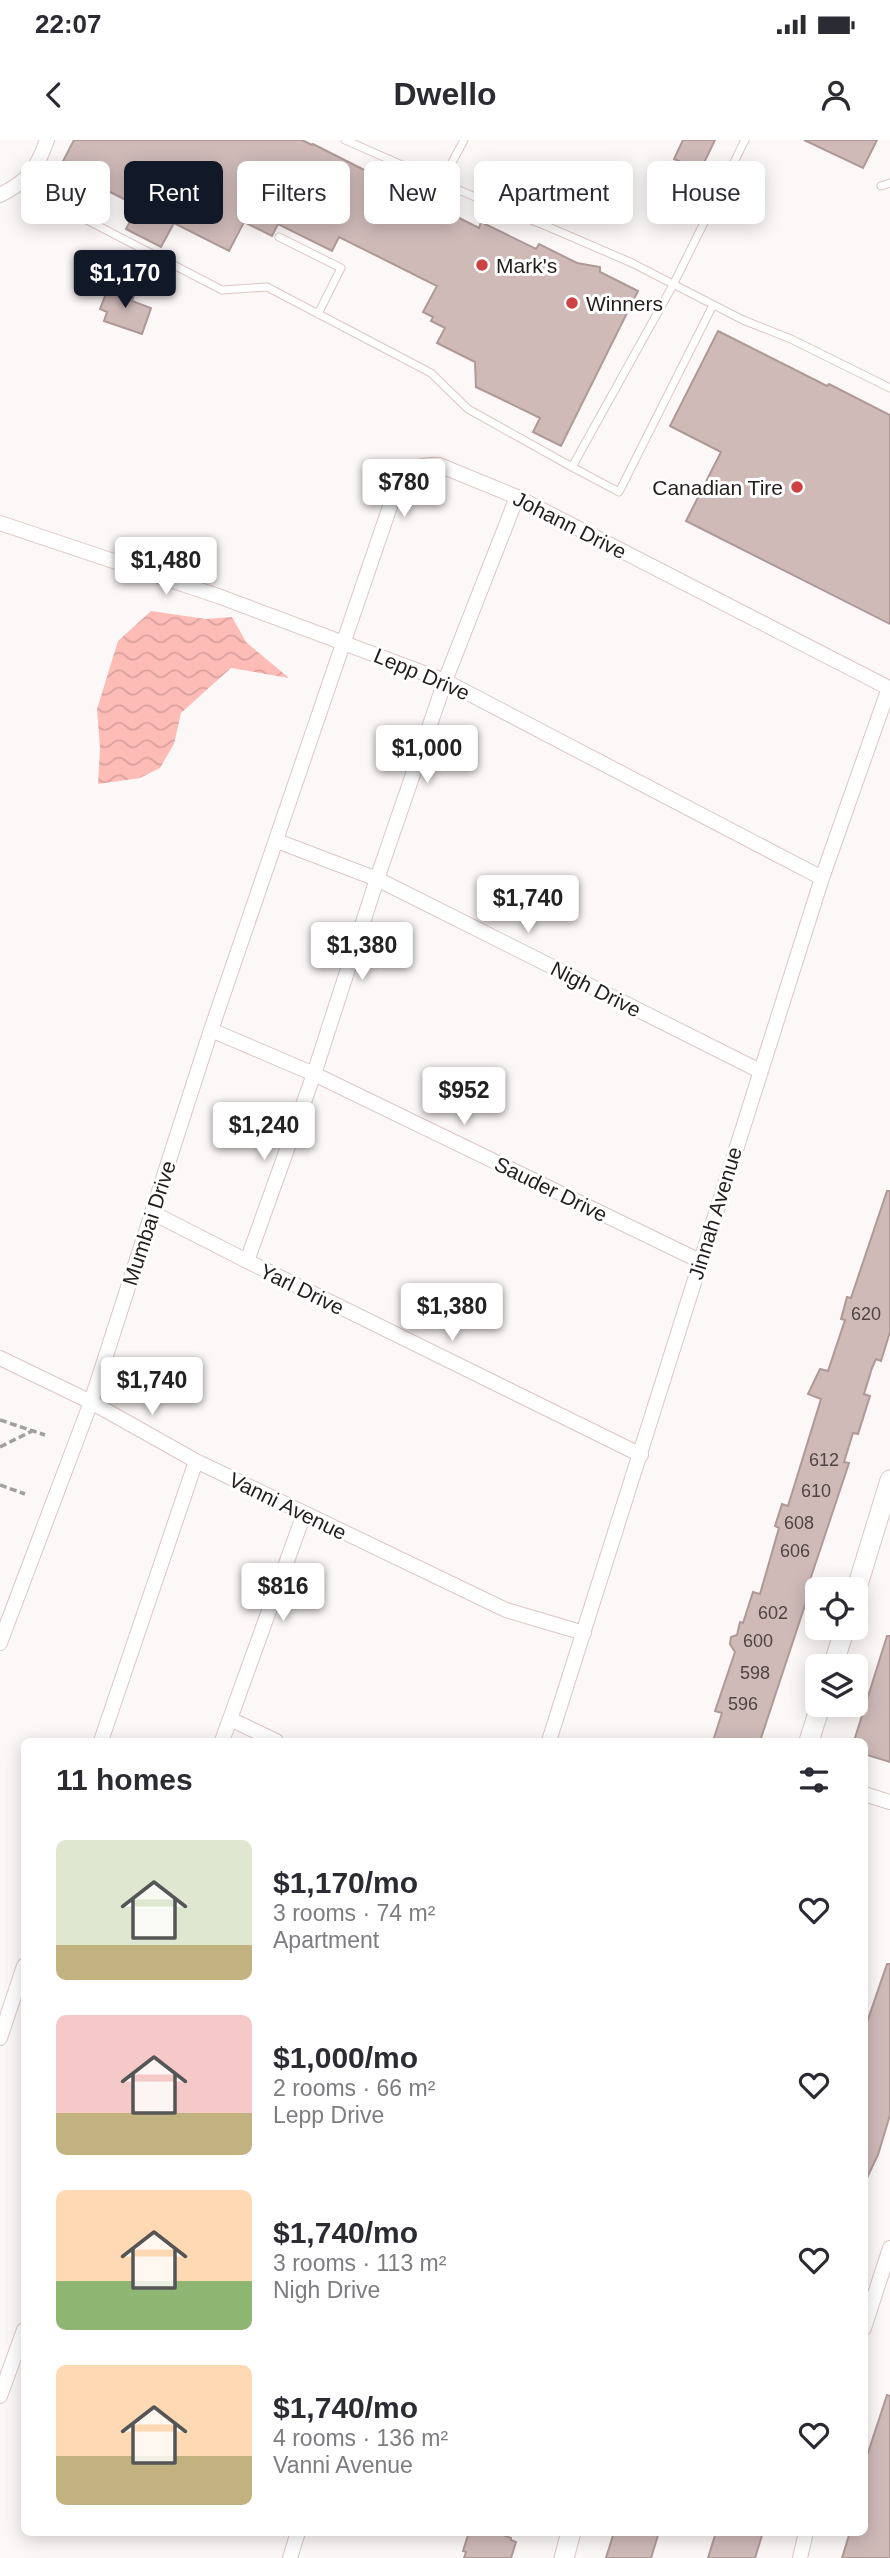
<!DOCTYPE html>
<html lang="en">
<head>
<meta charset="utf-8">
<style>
	body { margin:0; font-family:Helvetica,sans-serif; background:#f7f7f7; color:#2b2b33; height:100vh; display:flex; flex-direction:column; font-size:26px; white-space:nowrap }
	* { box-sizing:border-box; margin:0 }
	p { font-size:23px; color:#7c7c81 }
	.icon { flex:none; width:38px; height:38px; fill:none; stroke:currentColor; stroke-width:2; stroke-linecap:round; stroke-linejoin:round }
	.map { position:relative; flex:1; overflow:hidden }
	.drawer { position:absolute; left:21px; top:1598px; width:847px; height:798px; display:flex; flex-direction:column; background:#fff; border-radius:10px; box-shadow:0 4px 18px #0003 }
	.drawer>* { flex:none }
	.top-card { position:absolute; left:21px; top:21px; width:849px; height:63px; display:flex; gap:14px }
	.buttons { position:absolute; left:805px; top:1437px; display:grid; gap:14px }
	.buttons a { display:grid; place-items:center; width:63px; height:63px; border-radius:10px; background:#fff; box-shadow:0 4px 18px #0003; font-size:35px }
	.price { position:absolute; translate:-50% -60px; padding:0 16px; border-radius:7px; background:#fff; color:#222; font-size:23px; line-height:46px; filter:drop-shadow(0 2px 4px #0008) }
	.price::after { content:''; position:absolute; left:50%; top:42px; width:21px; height:16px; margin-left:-10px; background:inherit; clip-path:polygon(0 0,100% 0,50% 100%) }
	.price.current { background:#111827; color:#fff }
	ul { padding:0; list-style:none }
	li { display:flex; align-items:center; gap:21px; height:175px; padding:0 35px }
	li span { display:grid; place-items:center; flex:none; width:196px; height:140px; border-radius:10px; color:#555 }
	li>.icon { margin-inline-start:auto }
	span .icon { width:84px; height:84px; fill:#fffc; stroke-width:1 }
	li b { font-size:30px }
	h2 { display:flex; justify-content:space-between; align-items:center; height:84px; padding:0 35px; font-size:30px }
	.tag { padding:0 24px; border-radius:10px; background:#fff; box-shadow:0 4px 18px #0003; font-size:24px; line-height:63px }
	.tag.current { background:#111827; color:#fff }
	.status { display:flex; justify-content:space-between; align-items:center; height:49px; padding:0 35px; background:#fff; direction:ltr }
	.status svg { height:19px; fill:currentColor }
	header { display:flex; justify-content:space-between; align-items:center; height:91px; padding:0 35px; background:#fff; font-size:32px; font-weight:700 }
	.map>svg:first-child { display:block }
</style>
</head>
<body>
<div class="status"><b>22:07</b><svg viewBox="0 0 49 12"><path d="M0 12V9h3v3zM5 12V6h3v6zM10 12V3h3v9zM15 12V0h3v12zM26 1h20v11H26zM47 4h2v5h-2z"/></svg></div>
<header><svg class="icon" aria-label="back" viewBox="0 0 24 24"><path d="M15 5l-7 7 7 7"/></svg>Dwello<svg class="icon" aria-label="person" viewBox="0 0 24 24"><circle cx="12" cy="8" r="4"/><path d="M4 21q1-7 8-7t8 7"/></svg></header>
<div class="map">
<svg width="890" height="2418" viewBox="0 0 890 2418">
	<defs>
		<pattern id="water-waves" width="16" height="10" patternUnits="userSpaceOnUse" patternTransform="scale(1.75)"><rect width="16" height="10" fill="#febcb7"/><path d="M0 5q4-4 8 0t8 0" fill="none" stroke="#daa19d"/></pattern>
	</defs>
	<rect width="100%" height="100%" fill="#fdf8f8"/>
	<path fill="url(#water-waves)" d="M151,471L206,479L232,477L246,502L289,538L231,528L181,573L174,604L160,628L140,638L98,644L100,608L97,569L118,501Z"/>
	<path fill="#cfbab8" stroke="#ae9997" stroke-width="2" d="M74,0H302L312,5L313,4L479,88L481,82L536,109L539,104L577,123L600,127V132L638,151L561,306L533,292L540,278L476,247L475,222L437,203L445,188L431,181L433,177L423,172L437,146L339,97L332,111L278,84L272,96L244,82L229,111L174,83L161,107L126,89L138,66L60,27Z
		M683,0H715L700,31L674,19Z
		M804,0H877L863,28Z
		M112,147L135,153L132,161L151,168L142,194L104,181L107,172L100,169L107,151Z
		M718,191L827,246L829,244L890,275V484L686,381L721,312L670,286Z
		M887,1051H890V1192L881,1221L876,1219L872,1228L864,1254L870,1256L858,1294L853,1293L844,1322L849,1323L808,1446L811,1447L760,1601H713L722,1573L715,1571L735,1512L730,1504L731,1497L737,1495L740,1482L743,1483L753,1452L760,1454L779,1388L775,1386L782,1364L788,1366L821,1259L808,1254L820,1229L828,1231L845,1180L841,1179L847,1157L851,1158Z
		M887,1496H890V1622L864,1614V1601H854Z
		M887,1824H890V1975L878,2015L864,2044V1891Z
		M887,2255L890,2256V2418H842L850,2392H864V2325Z
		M469,2392H495L511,2398V2400L516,2402L511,2418H464L466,2412L463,2411Z
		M614,2392H659L651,2418H606Z
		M716,2392H763L755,2418H708Z"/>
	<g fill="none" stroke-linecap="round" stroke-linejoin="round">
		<g stroke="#dcc7c5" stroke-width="9">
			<path id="lane" d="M345,0L500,68L544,85L632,123L743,180L791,199L890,248
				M442,41L464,0
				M19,45L222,150L267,147L431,233L468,269L572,327
				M881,46L890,43
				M279,97L341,128L318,174
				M713,165L619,352L572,327L673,145L745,0"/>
		</g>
		<g stroke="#dcc7c5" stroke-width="16">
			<path id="street" d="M0,55C28,41 37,29 47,0
				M0,383L218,456L445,541L822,738
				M277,701L377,739L760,931
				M211,890L314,934L700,1121
				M153,1073L247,1121L641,1315
				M247,1121L314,934L377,739L445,541L517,357
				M0,1218L91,1262L196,1321L506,1470L584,1493
				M0,1503L91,1262L211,890L397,346C407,330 420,323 439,325L517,357L889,548L822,738L549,1601
				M230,1579L276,1601
				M101,1601L196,1321
				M222,1601L304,1374
				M864,1654L890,1662
				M0,1898L24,1826
				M864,2188L890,2108
				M0,2256L24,2190
				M290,2418L298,2392
				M800,2418L806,2392"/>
		</g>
		<g stroke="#dcc7c5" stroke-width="21">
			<path id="secondary" d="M856,1451L890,1340
				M833,1526L845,1488
				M809,1601L821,1564
				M564,2418L571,2392"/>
		</g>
		<path stroke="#a49e9e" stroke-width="3.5" stroke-dasharray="7 3.5" stroke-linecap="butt" d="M0,1280L45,1295
			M0,1307L32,1291
			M0,1345L25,1354"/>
		<use href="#lane" stroke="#fff" stroke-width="7"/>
		<use href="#street" stroke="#fff" stroke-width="14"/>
		<use href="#secondary" stroke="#fff" stroke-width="19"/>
	</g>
	<g fill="#cf4042" stroke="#fff" stroke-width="2.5">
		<circle cx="482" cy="125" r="7"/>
		<circle cx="572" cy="163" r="7"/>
		<circle cx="797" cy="347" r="7"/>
	</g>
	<g text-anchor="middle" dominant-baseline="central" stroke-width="6" stroke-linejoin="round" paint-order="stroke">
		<g font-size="18" fill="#4f4443">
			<text x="866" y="1174">620</text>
			<text x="824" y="1320">612</text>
			<text x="816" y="1351">610</text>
			<text x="799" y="1383">608</text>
			<text x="795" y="1411">606</text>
			<text x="773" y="1473">602</text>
			<text x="758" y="1501">600</text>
			<text x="755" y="1533">598</text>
			<text x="743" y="1564">596</text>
		</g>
		<g font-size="21" fill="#241d1c" stroke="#fff" text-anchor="start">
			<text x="496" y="125">Mark's</text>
			<text x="586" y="163">Winners</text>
			<text x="783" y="347" text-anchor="end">Canadian Tire</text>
		</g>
		<g font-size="21" fill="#241d1c" stroke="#fff">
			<text transform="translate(570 385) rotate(27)">Johann Drive</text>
			<text transform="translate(422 534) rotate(23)">Lepp Drive</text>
			<text transform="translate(596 849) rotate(27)">Nigh Drive</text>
			<text transform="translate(551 1049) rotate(26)">Sauder Drive</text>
			<text transform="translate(715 1073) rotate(-73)">Jinnah Avenue</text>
			<text transform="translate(149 1083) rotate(-72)">Mumbai Drive</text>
			<text transform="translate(302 1149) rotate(26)">Yarl Drive</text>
			<text transform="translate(288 1366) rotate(26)">Vanni Avenue</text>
		</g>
	</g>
</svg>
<div class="buttons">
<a><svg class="icon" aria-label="locate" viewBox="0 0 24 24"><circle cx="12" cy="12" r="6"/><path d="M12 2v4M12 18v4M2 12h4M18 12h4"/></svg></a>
<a><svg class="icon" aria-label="layers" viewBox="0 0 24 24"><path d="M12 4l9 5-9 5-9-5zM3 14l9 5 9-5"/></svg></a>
</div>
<b class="price current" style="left:125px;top:170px">$1,170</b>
<b class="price" style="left:404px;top:379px">$780</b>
<b class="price" style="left:166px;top:457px">$1,480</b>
<b class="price" style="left:427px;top:645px">$1,000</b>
<b class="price" style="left:528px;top:795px">$1,740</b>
<b class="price" style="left:362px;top:842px">$1,380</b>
<b class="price" style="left:464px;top:987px">$952</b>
<b class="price" style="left:264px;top:1022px">$1,240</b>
<b class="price" style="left:452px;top:1203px">$1,380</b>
<b class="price" style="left:152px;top:1277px">$1,740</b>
<b class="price" style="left:283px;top:1483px">$816</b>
<div class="top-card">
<a class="tag">Buy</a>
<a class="tag current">Rent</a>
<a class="tag">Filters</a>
<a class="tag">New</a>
<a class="tag">Apartment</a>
<a class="tag">House</a>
</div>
<section class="drawer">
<h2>11 homes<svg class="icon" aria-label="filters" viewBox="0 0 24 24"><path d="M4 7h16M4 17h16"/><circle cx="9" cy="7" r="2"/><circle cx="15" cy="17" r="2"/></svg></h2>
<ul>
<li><span style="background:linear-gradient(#dfe7d0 75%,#c2b280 0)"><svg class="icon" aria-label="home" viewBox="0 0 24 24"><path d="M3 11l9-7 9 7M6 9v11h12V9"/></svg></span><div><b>$1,170/mo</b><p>3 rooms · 74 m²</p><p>Apartment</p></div><svg class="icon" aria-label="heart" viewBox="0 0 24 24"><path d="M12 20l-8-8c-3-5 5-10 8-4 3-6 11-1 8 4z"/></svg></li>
<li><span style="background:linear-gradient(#f6c9c9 70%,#c2b280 0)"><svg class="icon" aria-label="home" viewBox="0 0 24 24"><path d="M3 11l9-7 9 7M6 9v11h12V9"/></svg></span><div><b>$1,000/mo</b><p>2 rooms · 66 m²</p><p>Lepp Drive</p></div><svg class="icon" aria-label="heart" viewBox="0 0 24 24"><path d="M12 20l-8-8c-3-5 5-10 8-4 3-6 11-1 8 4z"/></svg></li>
<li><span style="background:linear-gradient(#ffd9b3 65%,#8fb573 0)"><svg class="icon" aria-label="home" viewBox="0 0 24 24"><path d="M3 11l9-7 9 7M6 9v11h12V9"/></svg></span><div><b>$1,740/mo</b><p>3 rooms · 113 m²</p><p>Nigh Drive</p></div><svg class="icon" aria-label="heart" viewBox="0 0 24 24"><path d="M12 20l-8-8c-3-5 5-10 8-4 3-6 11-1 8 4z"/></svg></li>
<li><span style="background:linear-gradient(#ffd9b3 65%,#c2b280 0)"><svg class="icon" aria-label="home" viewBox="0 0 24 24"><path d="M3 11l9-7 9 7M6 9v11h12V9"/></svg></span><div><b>$1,740/mo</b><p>4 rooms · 136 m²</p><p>Vanni Avenue</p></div><svg class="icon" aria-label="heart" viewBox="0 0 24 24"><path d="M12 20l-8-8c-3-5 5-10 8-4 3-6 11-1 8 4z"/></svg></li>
</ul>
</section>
</div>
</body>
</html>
